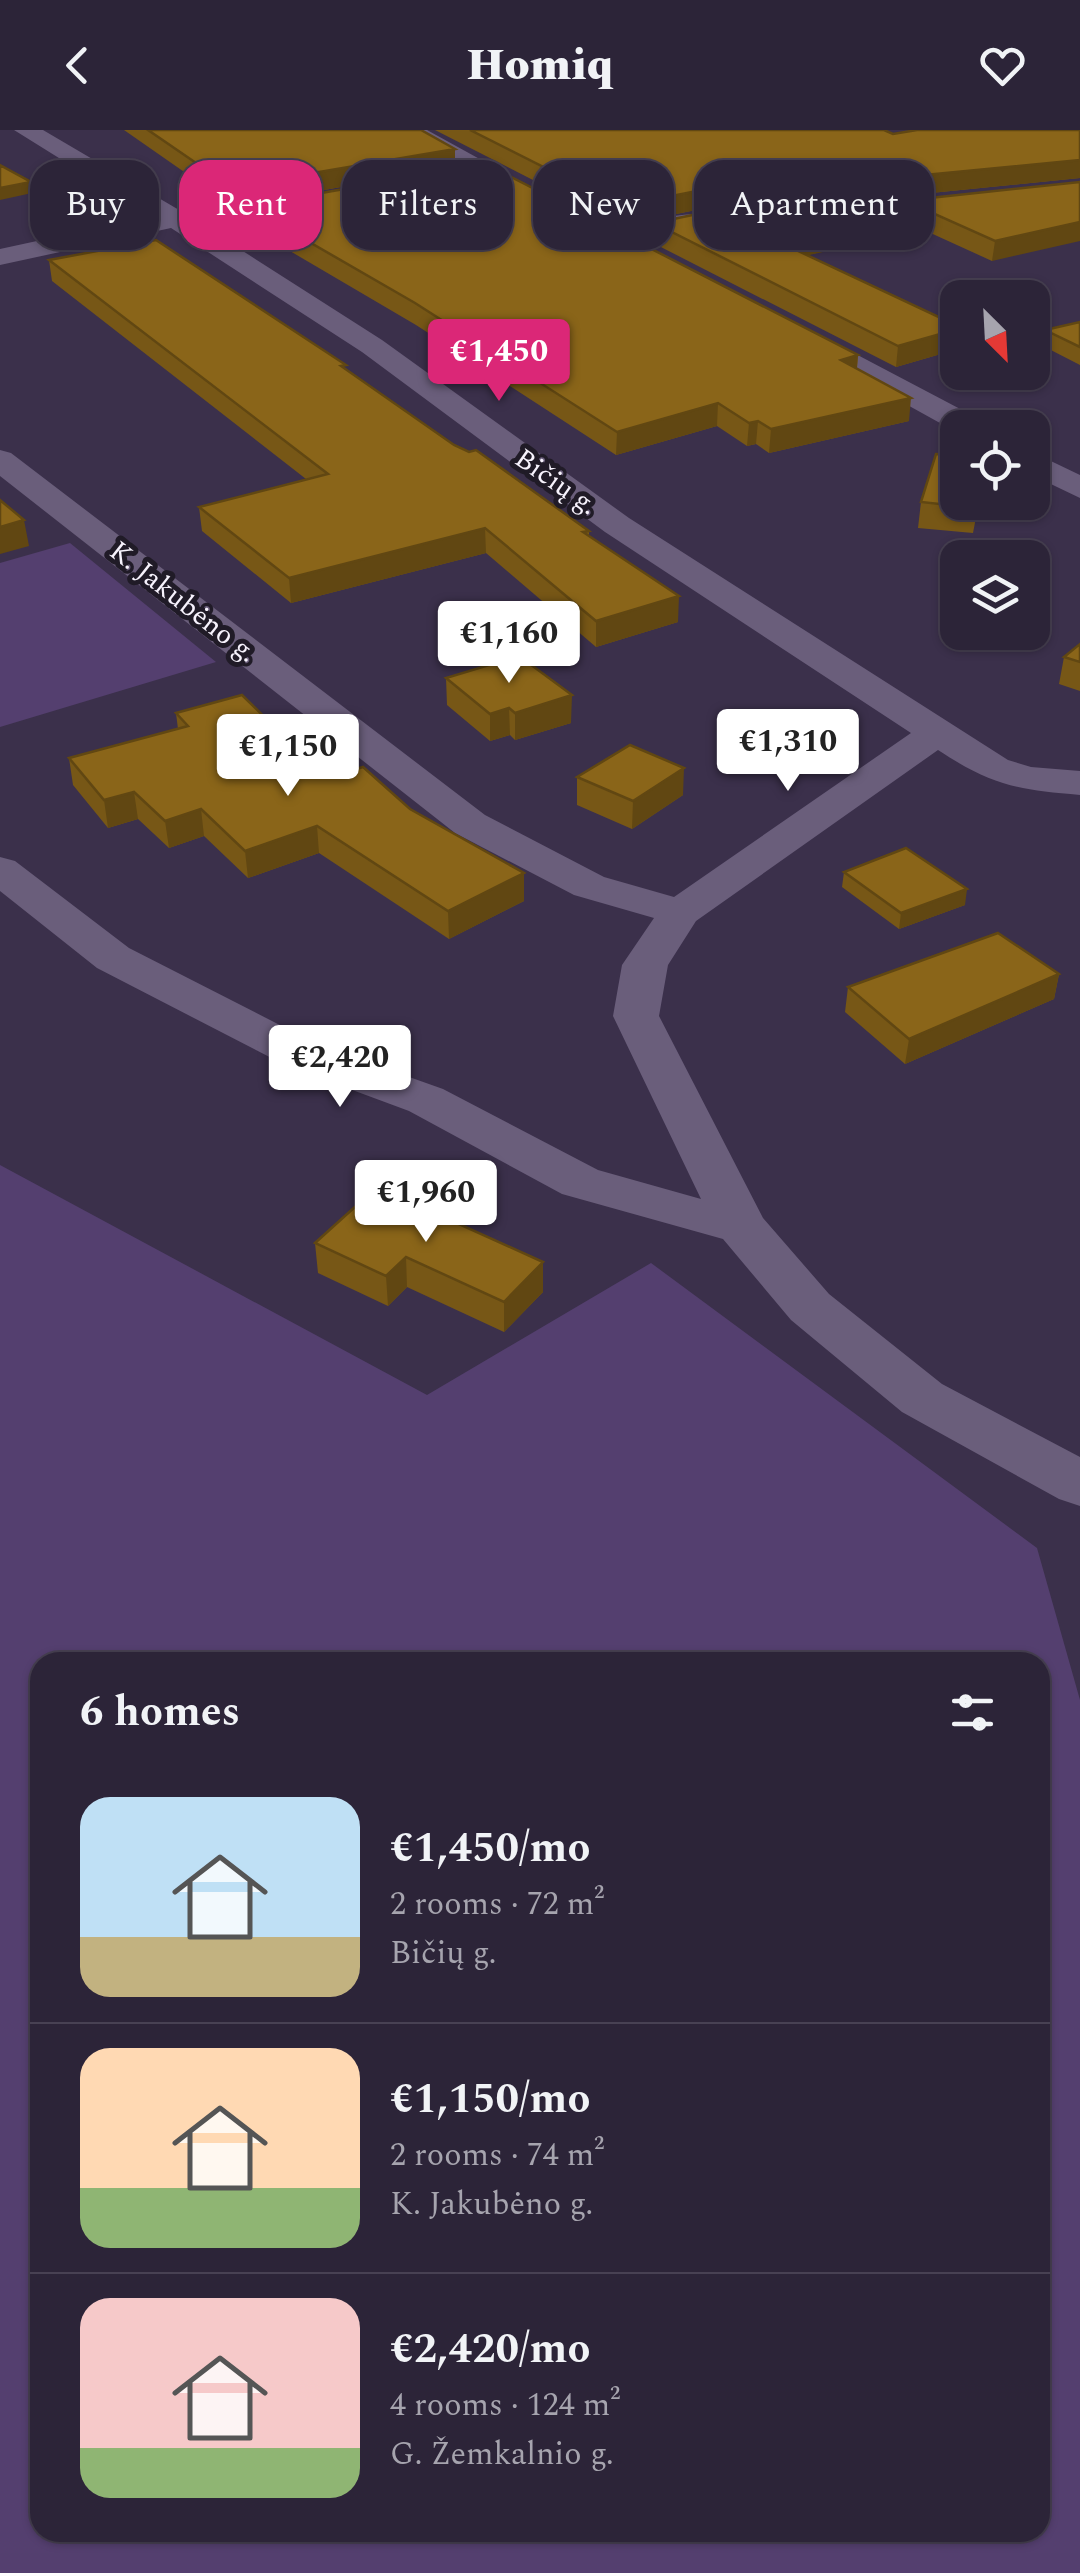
<!DOCTYPE html>
<html lang="en">
<head>
<meta charset="utf-8">
<style>
	body { margin:0; font-family:Spectral,serif; background:#383043; color:#f1f3f6; height:100vh; display:flex; flex-direction:column; font-size:38px; white-space:nowrap }
	* { box-sizing:border-box; margin:0 }
	p { font-size:32px; color:#a6a4ae }
	.icon { flex:none; width:55px; height:55px; fill:none; stroke:currentColor; stroke-width:2; stroke-linecap:round; stroke-linejoin:round }
	.map { position:relative; flex:1; overflow:hidden }
	.panel { position:absolute; left:30px; top:1522px; width:1020px; height:890px; display:flex; flex-direction:column; background:#2c2438; border-radius:30px; box-shadow:0 2px 8px #0004,0 0 0 2px #484153 }
	.panel>* { flex:none }
	.top-card { position:absolute; left:30px; top:30px; width:1020px; height:90px; display:flex; gap:20px }
	.needle { width:65px; rotate:156deg }
	.fabs { position:absolute; left:940px; top:150px; display:grid; gap:20px }
	.fabs a { display:grid; place-items:center; width:110px; height:110px; border-radius:20px; background:#2c2438; box-shadow:0 2px 8px #0004,0 0 0 2px #484153; font-size:50px }
	.price { position:absolute; translate:-50% -85px; padding:0 22px; border-radius:10px; background:#fff; color:#222; font-size:32px; line-height:65px; filter:drop-shadow(0 2px 5px #0008) }
	.price::after { content:''; position:absolute; left:50%; top:60px; width:30px; height:22px; margin-left:-15px; background:inherit; clip-path:polygon(0 0,100% 0,50% 100%) }
	.price.on { background:#db2777; color:#fff }
	ul { padding:0; list-style:none }
	li { display:flex; align-items:center; gap:30px; height:250px; padding:0 50px }
	li+li { border-top:2px solid #484153 }
	li span { display:grid; place-items:center; flex:none; width:280px; height:200px; border-radius:30px; color:#555 }
	li>.icon { margin-inline-start:auto }
	span .icon { width:120px; height:120px; fill:#fffc; stroke-width:1 }
	li b { font-size:42px }
	h2 { display:flex; justify-content:space-between; align-items:center; height:120px; padding:0 50px; font-size:42px }
	.tag { padding:0 35px; border-radius:30px; background:#2c2438; box-shadow:0 2px 8px #0004,0 0 0 2px #484153; font-size:35px; line-height:90px }
	.tag.on { background:#db2777; color:#fff }
	header { display:flex; justify-content:space-between; align-items:center; height:130px; padding:0 50px; background:#2c2438; font-size:45px; font-weight:800 }
	.map>svg:first-child { display:block }
</style>
</head>
<body>
<header><svg class="icon" aria-label="back" viewBox="0 0 24 24"><path d="M15 5l-7 7 7 7"/></svg>Homiq<svg class="icon" aria-label="heart" viewBox="0 0 24 24"><path d="M12 20l-8-8c-3-5 5-10 8-4 3-6 11-1 8 4z"/></svg></header>
<div class="map">
<svg width="1080" height="2443" viewBox="0 0 1080 2443">
	<rect width="100%" height="100%" fill="#3b304b"/>
	<path fill="#543f6f" fill-rule="evenodd" d="M70,413L216,532L0,597V433Z
		M0,1035L427,1265L651,1133L1037,1418L1080,1570V2443H0ZM40,1532H1040V2402H40Z"/>
	<g fill="none" stroke-linecap="round" stroke-linejoin="round">
		<path fill="#6a5e7b" fill-rule="evenodd" d="M14,0H43L191,87L335,61L344,64L348,69L344,74L210,100L382,210L629,388L1008,630L1031,637L1080,641V665C1017,660 991,655 938,620L696,791L668,835L659,886L763,1088L829,1164L942,1254L1080,1327V1376L1059,1369L902,1282L791,1190L723,1109L562,1064L409,981L285,935L97,838L0,761V727L15,731L129,818L319,915L443,959L598,1040L701,1069L613,886L622,835L654,788L574,765L455,703L0,346V320L11,323L485,685L604,747L674,767L911,603L605,402L362,222L171,98L0,135V119L152,86Z
			M397,0H427L552,69L539,77L530,74Z
			M728,80L741,88L737,94L673,102L615,116L602,108L606,102L673,86Z
			M793,191L983,291L987,298H958V303L783,206L779,200L783,194Z
			M1032,322L1080,345V368L1032,345Z"/>
	</g>
	<path fill="#775716" d="M124,0H421L455,37L233,76Z
		M435,0H884L893,4L1080,0V48L881,68L701,79L621,95Z
		M1080,52L992,131L924,100L807,125L958,196V219L896,237L653,113L654,93L883,73Z
		M259,74L858,225L857,239L909,291L769,323L756,314L747,316L717,296L616,325L416,195L261,104Z
		M49,130L347,240L454,315L589,401V406L678,492L596,517L486,423L291,473L202,401L199,377L306,349L52,151Z
		M1080,192V235L1043,216L1045,200Z
		M921,372H979L973,403L918,398Z
		M1080,514V561L1059,554L1064,527Z
		M446,548L571,593L515,610L510,605L490,611L447,575Z
		M176,583L300,622L337,645L410,679L524,743V771L449,809L319,723L248,748L204,706L169,718L138,689L108,698L73,655L69,628L178,599Z
		M577,647L683,665L632,699L577,675Z
		M844,742L965,775L899,799L842,757Z
		M1059,844L1054,869L905,934L845,882L848,857Z
		M377,1057L543,1162L504,1202L407,1157L388,1176L318,1143L315,1113Z"/>
	<path fill="#614712" d="M455,19V37L233,76L231,57Z
		M1080,30V48L881,68L883,49Z
		M31,52L32,63L0,70V58Z
		M702,60L701,79L621,95V76Z
		M926,80L924,100L777,132L779,112Z
		M1080,92V111L992,131L995,111Z
		M958,199V219L896,237L898,216Z
		M858,225L856,248L841,230Z
		M911,268L909,291L769,323L771,299Z
		M718,273L717,296L616,325L617,302Z
		M758,291L756,314L747,316L749,293Z
		M24,390L29,416L0,424V397Z
		M485,398L486,423L291,473L289,448Z
		M679,466L678,492L596,517V491Z
		M572,565L571,593L515,610V583Z
		M509,578L510,605L490,611V584Z
		M684,638L683,665L632,699L633,671Z
		M134,662L138,689L108,698L104,670Z
		M201,679L204,706L169,718L165,691Z
		M317,696L319,723L248,748L245,721Z
		M524,743V771L449,809L448,781Z
		M967,759L965,775L899,799L901,783Z
		M1059,844L1054,869L905,934L909,909Z
		M406,1127L407,1157L388,1176L386,1146Z
		M543,1132V1162L504,1202V1172Z"/>
	<path fill="#8a6519" stroke="#614712" stroke-width="2.5" d="M148,0H421L455,19L231,57Z
		M470,0H884L893,4L917,0H1080V30L883,49L702,60L621,76Z
		M486,34L858,225L841,230L911,268L771,299L758,291L749,293L718,273L617,302L415,173L259,83L270,81L259,74Z
		M0,35L31,52L0,58Z
		M1080,52V92L995,111L926,80L779,112L958,196V199L898,216L654,93L702,83L883,73Z
		M156,110L346,235L341,236L454,315L469,322L476,320L589,401L583,402L679,466L596,491L485,398L289,448L199,377L328,344L49,130Z
		M1080,192V217L1045,200Z
		M936,324L958,326V372H978L976,378L921,372Z
		M0,370L24,390L0,397Z
		M1080,514V532L1064,527Z
		M519,526L572,565L515,583L509,578L490,584L446,548Z
		M242,565L300,622L308,619L337,645L363,637L410,679L524,743L448,781L317,696L245,721L201,679L165,691L134,662L104,670L69,628L188,596L176,583Z
		M630,615L684,638L633,671L577,647Z
		M906,718L967,759L901,783L844,742Z
		M998,803L1059,844L909,909L848,857Z
		M377,1057L543,1132L504,1172L406,1127L386,1146L315,1113Z"/>
	<g text-anchor="middle" dominant-baseline="central" stroke-width="10" stroke-linejoin="round" paint-order="stroke">
		<g font-size="28" fill="#f7f3fd" stroke="#201b27">
			<text transform="translate(556 352) rotate(35)">Bičių g.</text>
			<text transform="translate(183 472) rotate(38)">K. Jakubėno g.</text>
		</g>
	</g>
</svg>
<div class="fabs">
<a><svg class="needle" viewBox="-14 -14 28 28"><path d="M0-13l5 13h-10z" fill="#e53935"/><path d="M0 13l5-13h-10z" fill="#a6a4ae"/></svg></a>
<a><svg class="icon" aria-label="locate" viewBox="0 0 24 24"><circle cx="12" cy="12" r="6"/><path d="M12 2v4M12 18v4M2 12h4M18 12h4"/></svg></a>
<a><svg class="icon" aria-label="layers" viewBox="0 0 24 24"><path d="M12 4l9 5-9 5-9-5zM3 14l9 5 9-5"/></svg></a>
</div>
<b class="price on" style="left:499px;top:274px">€1,450</b>
<b class="price" style="left:509px;top:556px">€1,160</b>
<b class="price" style="left:788px;top:664px">€1,310</b>
<b class="price" style="left:288px;top:669px">€1,150</b>
<b class="price" style="left:340px;top:980px">€2,420</b>
<b class="price" style="left:426px;top:1115px">€1,960</b>
<div class="top-card">
<a class="tag">Buy</a>
<a class="tag on">Rent</a>
<a class="tag">Filters</a>
<a class="tag">New</a>
<a class="tag">Apartment</a>
</div>
<section class="panel">
<h2>6 homes<svg class="icon" aria-label="filters" viewBox="0 0 24 24"><path d="M4 7h16M4 17h16"/><circle cx="9" cy="7" r="2"/><circle cx="15" cy="17" r="2"/></svg></h2>
<ul>
<li><span style="background:linear-gradient(#bfe0f5 70%,#c2b280 0)"><svg class="icon" aria-label="home" viewBox="0 0 24 24"><path d="M3 11l9-7 9 7M6 9v11h12V9"/></svg></span><div><b>€1,450/mo</b><p>2 rooms · 72 m²</p><p>Bičių g.</p></div></li>
<li><span style="background:linear-gradient(#ffd9b3 70%,#8fb573 0)"><svg class="icon" aria-label="home" viewBox="0 0 24 24"><path d="M3 11l9-7 9 7M6 9v11h12V9"/></svg></span><div><b>€1,150/mo</b><p>2 rooms · 74 m²</p><p>K. Jakubėno g.</p></div></li>
<li><span style="background:linear-gradient(#f6c9c9 75%,#8fb573 0)"><svg class="icon" aria-label="home" viewBox="0 0 24 24"><path d="M3 11l9-7 9 7M6 9v11h12V9"/></svg></span><div><b>€2,420/mo</b><p>4 rooms · 124 m²</p><p>G. Žemkalnio g.</p></div></li>
</ul>
</section>
</div>
</body>
</html>
